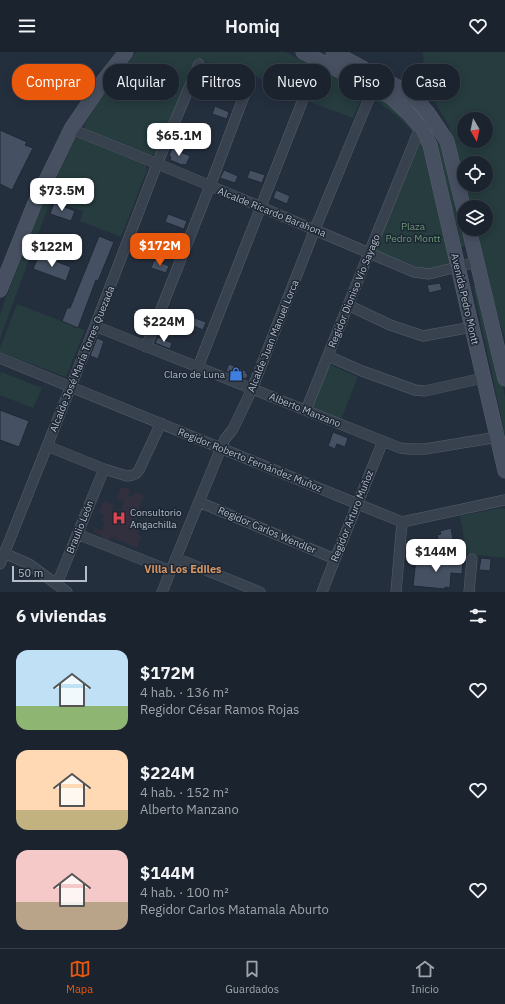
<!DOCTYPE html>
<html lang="es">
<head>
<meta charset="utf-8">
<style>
	body { margin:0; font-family:"IBM Plex Sans",sans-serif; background:#282f3a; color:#f1f3f6; height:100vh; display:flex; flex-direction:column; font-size:15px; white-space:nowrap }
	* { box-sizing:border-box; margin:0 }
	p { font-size:13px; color:#a0a4aa }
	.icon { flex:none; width:22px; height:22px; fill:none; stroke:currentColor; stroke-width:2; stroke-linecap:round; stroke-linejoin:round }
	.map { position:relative; height:540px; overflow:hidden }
	.panel { display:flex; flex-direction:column; background:#1b232e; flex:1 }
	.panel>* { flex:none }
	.guide { position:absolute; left:12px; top:12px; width:481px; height:36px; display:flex; gap:8px }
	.needle { width:26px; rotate:171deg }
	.fabs { position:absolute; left:457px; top:60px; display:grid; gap:8px }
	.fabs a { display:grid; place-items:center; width:36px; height:36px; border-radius:50%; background:#1b232e; box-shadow:0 2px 10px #0003,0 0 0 1px #39404a; font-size:20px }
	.scale { position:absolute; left:12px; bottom:10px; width:75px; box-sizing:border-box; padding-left:4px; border:2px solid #b4bcc9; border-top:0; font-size:11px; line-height:14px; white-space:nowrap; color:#b4bcc9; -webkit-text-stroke:3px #1d2633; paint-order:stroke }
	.price { position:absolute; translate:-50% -34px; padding:0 9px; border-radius:8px; background:#fff; color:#222; font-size:13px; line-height:26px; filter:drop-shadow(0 1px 2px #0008) }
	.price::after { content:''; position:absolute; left:50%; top:24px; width:12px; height:9px; margin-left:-6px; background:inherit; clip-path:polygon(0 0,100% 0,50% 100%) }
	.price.on { background:#ea580c; color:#fff }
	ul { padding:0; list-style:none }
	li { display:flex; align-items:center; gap:12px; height:100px; padding:0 16px }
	li span { display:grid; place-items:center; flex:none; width:112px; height:80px; border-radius:12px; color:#555 }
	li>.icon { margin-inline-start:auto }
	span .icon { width:48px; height:48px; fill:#fffc; stroke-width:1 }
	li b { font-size:17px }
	h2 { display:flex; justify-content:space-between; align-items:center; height:48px; padding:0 16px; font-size:17px }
	.chip { padding:0 14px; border-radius:16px; background:#1b232e; box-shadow:0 2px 10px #0003,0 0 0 1px #39404a; font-size:14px; line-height:36px }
	.chip.on { background:#ea580c; color:#fff }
	header { display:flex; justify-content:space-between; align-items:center; height:52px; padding:0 16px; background:#1b232e; font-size:18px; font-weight:600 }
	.dock { display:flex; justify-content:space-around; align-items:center; height:56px; border-top:1px solid #39404a; background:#1b232e; font-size:11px; color:#a0a4aa }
	.dock a { display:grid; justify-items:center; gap:2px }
	.dock .on { color:#ea580c }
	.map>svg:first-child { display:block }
</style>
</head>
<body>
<header><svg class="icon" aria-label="menu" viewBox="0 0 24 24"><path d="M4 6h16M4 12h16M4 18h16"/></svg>Homiq<svg class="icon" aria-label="heart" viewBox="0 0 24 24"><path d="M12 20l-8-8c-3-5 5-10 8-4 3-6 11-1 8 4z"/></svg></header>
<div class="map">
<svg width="505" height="540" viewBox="0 0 505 540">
	<rect width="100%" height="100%" fill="#242f3e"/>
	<path fill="#32303f" d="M121,435L130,438L128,444L132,445L134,440L144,443L132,475L139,478L137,482L141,484L137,496L111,485L109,489L102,486V484L94,480L95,476L102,479L105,471L102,469L104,463L99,461L104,449L114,453L112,458L120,461L124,450L117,446Z"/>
	<path fill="#263c3f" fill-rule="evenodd" d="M136,0H285L359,35L364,40L353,66L279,39L280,35L251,22L249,26L199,7L157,101L150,104L86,79L84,73L105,38Z
		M422,0H505V287L480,206L472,177H486V155H466L459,129L449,74L432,45L418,31L424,5ZM464,67H486V89H464ZM464,111H486V133H464Z
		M394,38L409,49L425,66L442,91L448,110L466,190L465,194L461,195L460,193L440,104L435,90Z
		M375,43L384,44L414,72V82C402,66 388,57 373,47Z
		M80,85L145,111L147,118L121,185L80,169L83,159L43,145L70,86Z
		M417,88L423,89L451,207L447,213L429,218L423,217L373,198Z
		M42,147L50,150L0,287V262Z
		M477,233L479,234L505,344V384L494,331L473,236L474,234Z
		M17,252L85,278L66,325L0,300V296Z
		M331,313L358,325L340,370L311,358L327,315Z
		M1,320L42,336L33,356L0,343V324Z
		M501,456L505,457V506L467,502L460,464Z"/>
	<path fill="#455162" stroke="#1f2835" d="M215,54L229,60L227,67L212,62Z
		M0,78L27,90L25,93L33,96L12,138L0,132Z
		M172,96L190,104L186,113L183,112L182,113L170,108L171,105L169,104Z
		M224,118L238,124L235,131L220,126Z
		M250,118L265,123L262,131L247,126Z
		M276,138L290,144L287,152L273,146Z
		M54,151L75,159L71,169L50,162Z
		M168,162L187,169L184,177L165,170Z
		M99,184L114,190L98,229L96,228L78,276L62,269L67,256H70Z
		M39,203L71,215L66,229L33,217Z
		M154,208L169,214L166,221L151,216Z
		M440,231L442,238L429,241L427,233Z
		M192,265L206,270L203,278L189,272Z
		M158,285L172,291L170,297L155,291Z
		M97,286L104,289L98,307L90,304Z
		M229,312L246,319V321L248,323L246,327L226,319Z
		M0,358L29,369L19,395L0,388Z
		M333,380L348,386L345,395L337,392L335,397L328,394Z
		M451,476L454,493L444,495L443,491L439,492L437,483L441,482L440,479Z
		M481,506L491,507L490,519L479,518Z
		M416,507L447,510L446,507L463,508L462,522L451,521L450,536L445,535V537L413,534Z"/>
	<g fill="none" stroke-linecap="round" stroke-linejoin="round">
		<g stroke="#565f6c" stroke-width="11">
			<path id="street" d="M71,77C186,122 300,172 414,220L429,222L477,210
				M348,253L390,273L423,284L472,275
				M95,274L400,396L409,397H425L498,385
				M146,295L210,134L250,28
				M328,304L362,319L415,338L425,339L483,326
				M0,306L402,470L505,448
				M198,315L302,50
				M306,358L369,201L417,83L422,77
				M47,394L104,417L127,424C132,424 136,423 139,418L161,371
				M199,450L335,507
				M77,482L171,519
				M4,501L29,512L67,540
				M176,506L260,540
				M0,512L95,274L157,112L199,12
				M57,532L104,417
				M162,540L221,396L225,387L233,377L252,337L315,177L368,49L377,32
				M322,540L335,507L383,389
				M396,540L402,470
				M469,540L472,507"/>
		</g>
		<g stroke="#565f6c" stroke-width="15">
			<path id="secondary" d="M303,0L391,45L410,63L422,77L430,93L505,419
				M333,0L396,34L414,45L428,61L447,89L464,158
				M469,177L505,327
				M0,238L34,153L71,77L104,28L126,0"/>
		</g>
		<use href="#street" stroke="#38414e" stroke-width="10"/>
		<use href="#secondary" stroke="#465061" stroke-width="14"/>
	</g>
	<defs>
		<g id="shop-bare" transform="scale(1.08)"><path d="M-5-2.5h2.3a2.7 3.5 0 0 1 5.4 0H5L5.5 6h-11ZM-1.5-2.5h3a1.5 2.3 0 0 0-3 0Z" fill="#3f7fe0" stroke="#1d2633" stroke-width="2.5" paint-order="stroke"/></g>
		<g id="hospital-bare" transform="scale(1.08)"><path d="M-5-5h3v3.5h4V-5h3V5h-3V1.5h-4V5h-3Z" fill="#e0444e" stroke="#1d2633" stroke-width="2.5" paint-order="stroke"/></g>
	</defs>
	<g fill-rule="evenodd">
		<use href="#shop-bare" x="236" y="322"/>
		<use href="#hospital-bare" x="119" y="466"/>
	</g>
	<g text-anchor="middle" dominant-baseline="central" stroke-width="3" stroke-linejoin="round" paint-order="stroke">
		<g font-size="10" fill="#b4bcc9" stroke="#1d2633">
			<text transform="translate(272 160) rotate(22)">Alcalde Ricardo Barahona</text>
			<text transform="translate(354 239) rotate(-68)">Regidor Dioniso Vío Sayago</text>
			<text transform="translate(465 247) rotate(77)">Avenida Pedro Montt</text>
			<text transform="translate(273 284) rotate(-68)">Alcalde Juan Manuel Lorca</text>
			<text transform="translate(82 307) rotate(-68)">Alcalde José María Torres Quezada</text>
			<text transform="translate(305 358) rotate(22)">Alberto Manzano</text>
			<text transform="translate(250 408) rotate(22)">Regidor Roberto Fernández Muñoz</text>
			<text transform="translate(352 464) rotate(-68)">Regidor Arturo Muñoz</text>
			<text transform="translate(80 475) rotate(-68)">Braulio León</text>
			<text transform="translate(267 478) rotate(23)">Regidor Carlos Wendler</text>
		</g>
		<g font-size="10" fill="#6b9a76" stroke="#1d2633">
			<text x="413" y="174">Plaza<tspan x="413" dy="12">Pedro Montt</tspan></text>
		</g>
		<g font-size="10" fill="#b4bcc9" stroke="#1d2633" text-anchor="end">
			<text x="225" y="322">Claro de Luna</text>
			<text x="130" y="460" text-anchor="start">Consultorio<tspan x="130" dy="12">Angachilla</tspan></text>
		</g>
		<g font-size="11" font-weight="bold" fill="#d59563" stroke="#1d2633">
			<text x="183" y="517">Villa Los Ediles</text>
		</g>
	</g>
</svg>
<div class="fabs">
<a><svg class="needle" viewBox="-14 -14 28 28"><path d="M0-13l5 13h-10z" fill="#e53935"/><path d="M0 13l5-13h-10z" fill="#a0a4aa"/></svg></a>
<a><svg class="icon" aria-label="locate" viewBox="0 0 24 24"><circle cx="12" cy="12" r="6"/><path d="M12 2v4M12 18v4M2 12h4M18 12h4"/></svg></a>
<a><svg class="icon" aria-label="layers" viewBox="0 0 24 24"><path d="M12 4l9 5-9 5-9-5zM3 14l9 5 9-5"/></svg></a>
</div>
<div class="scale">50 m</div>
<b class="price" style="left:179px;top:105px">$65.1M</b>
<b class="price" style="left:62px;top:160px">$73.5M</b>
<b class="price on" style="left:160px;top:215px">$172M</b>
<b class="price" style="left:52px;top:216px">$122M</b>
<b class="price" style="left:164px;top:291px">$224M</b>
<b class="price" style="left:436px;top:521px">$144M</b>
<div class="guide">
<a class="chip on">Comprar</a>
<a class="chip">Alquilar</a>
<a class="chip">Filtros</a>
<a class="chip">Nuevo</a>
<a class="chip">Piso</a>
<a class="chip">Casa</a>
</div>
</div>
<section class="panel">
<h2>6 viviendas<svg class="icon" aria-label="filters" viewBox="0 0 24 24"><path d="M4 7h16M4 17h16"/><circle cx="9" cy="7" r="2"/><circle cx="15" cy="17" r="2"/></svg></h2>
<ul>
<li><span style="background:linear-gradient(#bfe0f5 70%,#8fb573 0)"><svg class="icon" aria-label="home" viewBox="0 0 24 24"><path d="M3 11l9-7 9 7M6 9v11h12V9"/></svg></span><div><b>$172M</b><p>4 hab. · 136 m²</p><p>Regidor César Ramos Rojas</p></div><svg class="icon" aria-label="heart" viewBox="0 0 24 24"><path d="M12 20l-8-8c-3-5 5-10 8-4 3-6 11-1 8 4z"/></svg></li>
<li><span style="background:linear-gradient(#ffd9b3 75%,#c2b280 0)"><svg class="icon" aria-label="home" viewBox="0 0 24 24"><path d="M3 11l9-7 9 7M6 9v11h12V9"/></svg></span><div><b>$224M</b><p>4 hab. · 152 m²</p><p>Alberto Manzano</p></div><svg class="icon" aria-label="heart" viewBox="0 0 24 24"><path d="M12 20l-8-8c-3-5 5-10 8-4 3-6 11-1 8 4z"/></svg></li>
<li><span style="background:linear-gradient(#f6c9c9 65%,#b9a48a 0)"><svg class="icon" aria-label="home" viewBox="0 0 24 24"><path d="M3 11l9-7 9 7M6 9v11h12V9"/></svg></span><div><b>$144M</b><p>4 hab. · 100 m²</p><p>Regidor Carlos Matamala Aburto</p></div><svg class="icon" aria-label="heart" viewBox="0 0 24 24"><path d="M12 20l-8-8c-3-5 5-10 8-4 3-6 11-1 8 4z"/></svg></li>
</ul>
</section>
<nav class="dock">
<a class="on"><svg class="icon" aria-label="map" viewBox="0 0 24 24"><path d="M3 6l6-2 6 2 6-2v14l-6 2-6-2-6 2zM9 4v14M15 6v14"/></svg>Mapa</a>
<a><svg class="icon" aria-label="saved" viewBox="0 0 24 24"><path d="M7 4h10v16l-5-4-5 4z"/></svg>Guardados</a>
<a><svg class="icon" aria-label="home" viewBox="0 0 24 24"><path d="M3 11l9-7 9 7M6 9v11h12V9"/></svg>Inicio</a>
</nav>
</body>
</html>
